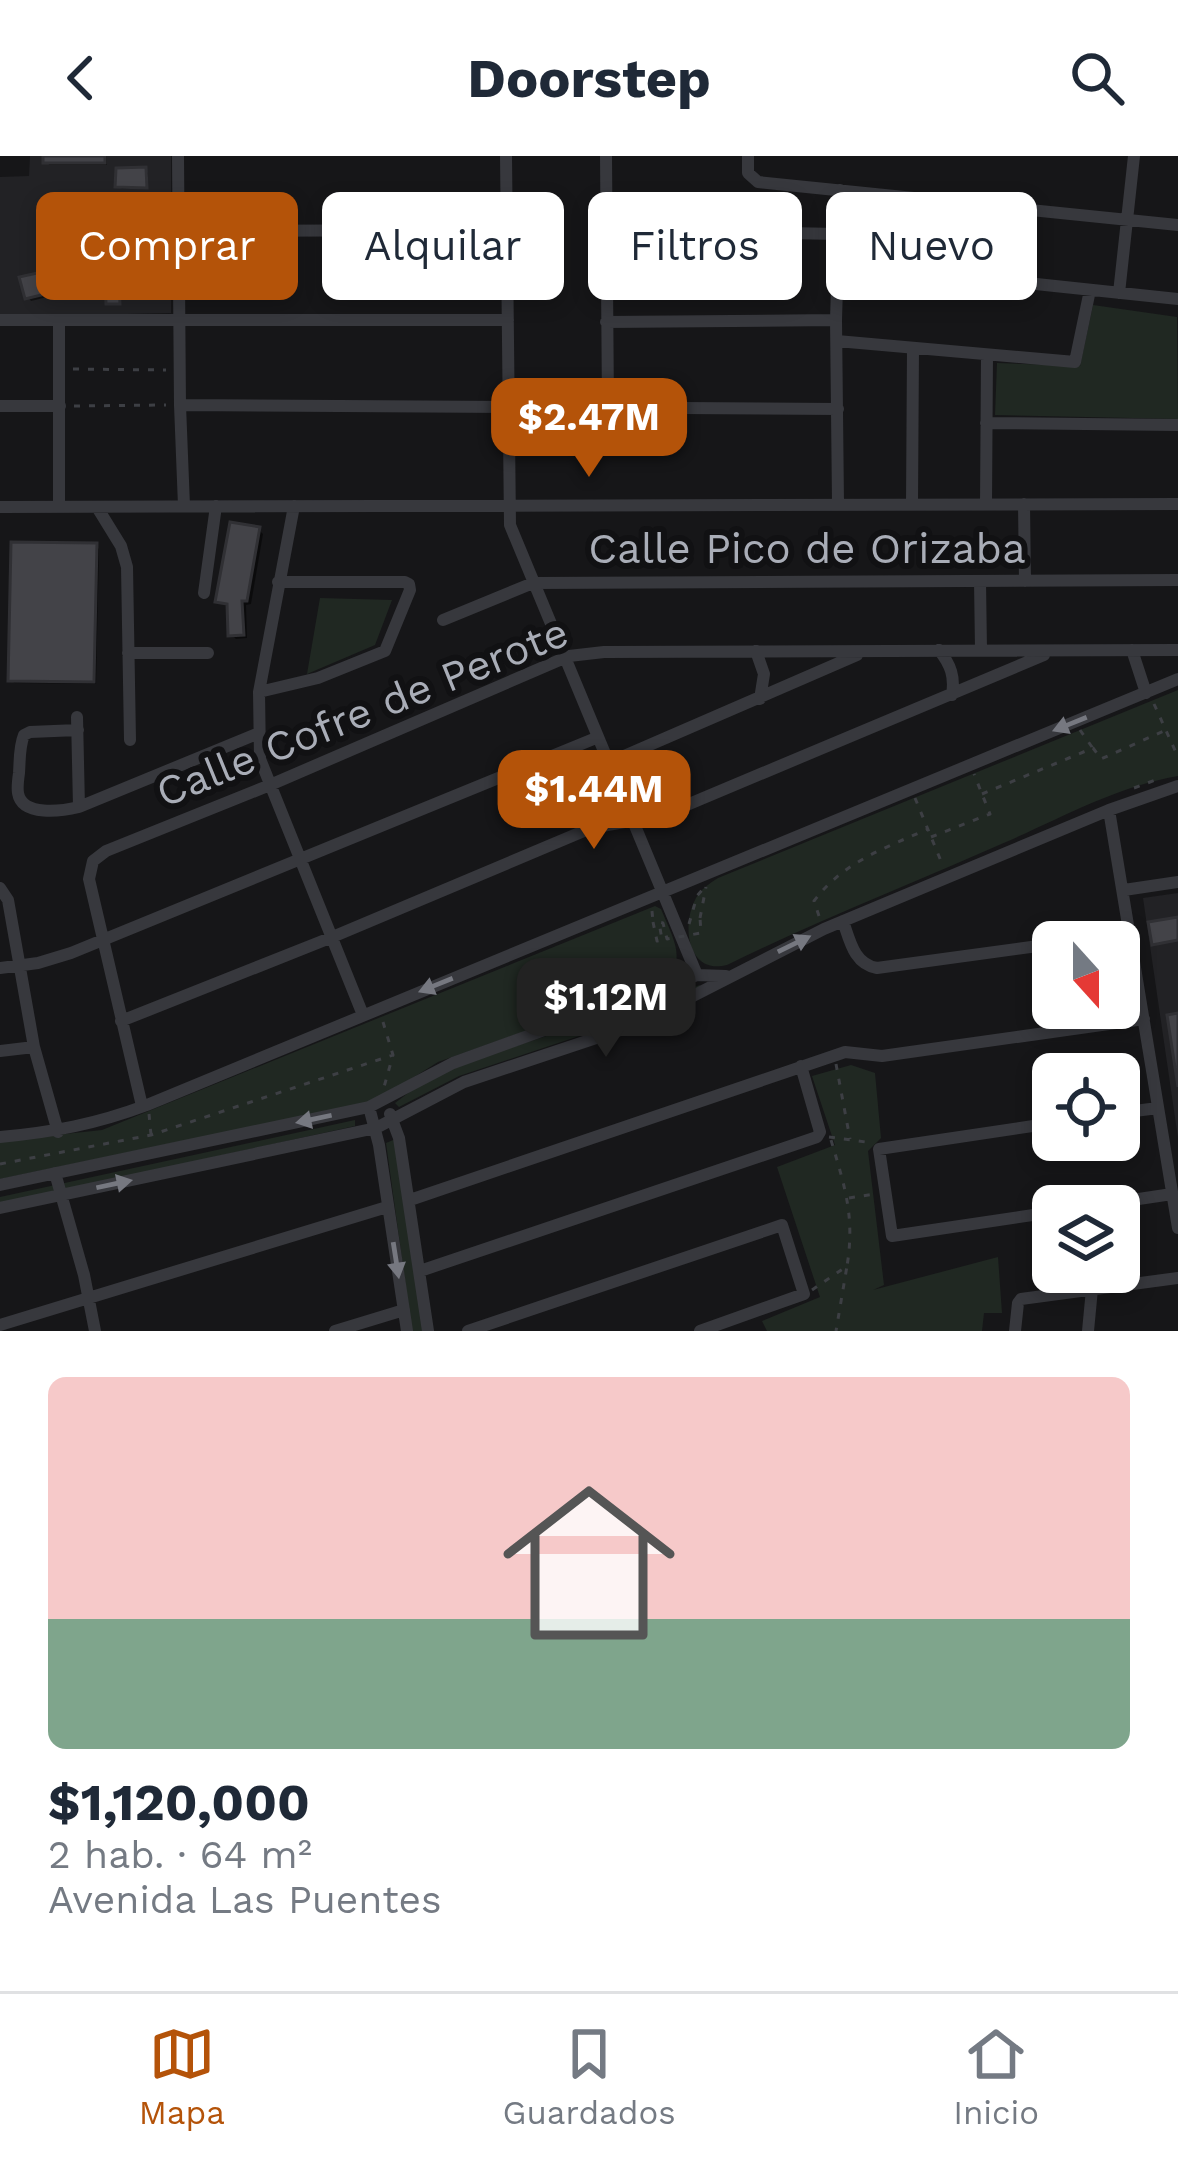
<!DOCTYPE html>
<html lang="es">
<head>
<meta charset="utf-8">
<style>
	body { margin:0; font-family:"Work Sans",sans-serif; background:#f6f6f7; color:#1f2937; height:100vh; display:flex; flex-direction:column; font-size:45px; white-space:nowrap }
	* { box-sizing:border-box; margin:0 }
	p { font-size:39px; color:#747a83 }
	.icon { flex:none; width:66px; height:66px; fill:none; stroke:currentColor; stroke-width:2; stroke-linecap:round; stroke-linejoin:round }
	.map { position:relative; height:1175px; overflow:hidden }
	.drawer { display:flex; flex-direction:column; background:#fff; flex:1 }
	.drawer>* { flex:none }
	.top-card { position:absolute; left:36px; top:36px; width:1107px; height:108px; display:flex; gap:24px }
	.needle { width:78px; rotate:159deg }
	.fabs { position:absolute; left:1032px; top:765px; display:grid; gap:24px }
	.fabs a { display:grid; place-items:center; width:108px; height:108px; border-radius:18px; background:#fff; box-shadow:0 6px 18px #0003; font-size:60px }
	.price { position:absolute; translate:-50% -102px; padding:0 27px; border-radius:24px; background:#b45309; color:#fff; font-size:39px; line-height:78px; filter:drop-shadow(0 3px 6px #0008) }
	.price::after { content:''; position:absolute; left:50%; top:72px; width:36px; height:27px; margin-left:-18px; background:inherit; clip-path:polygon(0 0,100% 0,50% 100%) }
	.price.on { background:#222; color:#fff }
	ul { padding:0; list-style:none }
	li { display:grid; align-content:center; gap:24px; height:636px; padding:0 48px }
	li span { display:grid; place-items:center; height:372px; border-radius:18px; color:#555 }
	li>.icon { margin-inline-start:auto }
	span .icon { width:216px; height:216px; fill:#fffc; stroke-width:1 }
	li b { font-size:51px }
	.pill { padding:0 42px; border-radius:18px; background:#fff; box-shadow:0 6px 18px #0003; font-size:42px; line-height:108px }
	.pill.on { background:#b45309; color:#fff }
	header { display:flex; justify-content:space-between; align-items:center; height:156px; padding:0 48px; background:#fff; font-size:54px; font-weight:700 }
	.tab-bar { display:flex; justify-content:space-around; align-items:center; height:168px; border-top:3px solid #e0e1e3; background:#fff; font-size:33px; color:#747a83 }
	.tab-bar a { display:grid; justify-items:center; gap:6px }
	.tab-bar .on { color:#b45309 }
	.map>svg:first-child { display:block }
</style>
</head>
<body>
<header><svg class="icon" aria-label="back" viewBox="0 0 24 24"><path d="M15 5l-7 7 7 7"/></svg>Doorstep<svg class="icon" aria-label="search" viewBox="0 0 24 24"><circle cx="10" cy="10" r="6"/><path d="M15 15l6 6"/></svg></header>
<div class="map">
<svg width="1178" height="1175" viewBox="0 0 1178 1175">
	<rect width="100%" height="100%" fill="#161618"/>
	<path fill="#222225" d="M30,0H171V157L0,161V21L29,20Z
		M1178,737V982L1143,742Z"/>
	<path fill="#202822" d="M1093,149L1177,161L1178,263L995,259L997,207L1080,210Z
		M320,442L392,444L375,489L307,518Z
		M1178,534V620C1118,630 1061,662 1006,686C913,727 819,764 727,809C687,819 681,769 696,742C701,733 710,727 718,722Z
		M655,750L661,753C677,791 692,813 645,833L438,906L395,933L365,947L0,1023V985L102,974Z
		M700,829L702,832L633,862L459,920L399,951L395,947L424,925L459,909Z
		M851,909L875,917L881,982L868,995L884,1129L873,1134L998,1101L1002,1157H984L982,1175H767L762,1165L820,1141L777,1011L835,989L812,920Z
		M355,964V970L0,1048V1041Z
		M398,982L424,1175H412L386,987Z"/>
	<path fill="#0007" d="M46,0H107V9H49Z
		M145,14L148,17V33H122L118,30Z
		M124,72L128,75L129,91L99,93L95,89Z
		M81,111L88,131L31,145L28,141Z
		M258,373L263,378L251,448L246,449L247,482L236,483L231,478L230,451L218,445Z
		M96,390L99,393L96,528L14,527L11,523Z"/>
	<path fill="#434348" stroke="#303034" stroke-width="3" d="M43,0H105V7H43Z
		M146,11L147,32L115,31L116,12Z
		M126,69L127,89L92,91V71Z
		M82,107L87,128L25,143L19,121Z
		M119,124L120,148H106L105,125Z
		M230,366L260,371L247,445H242L244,479L228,480L227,448L215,446Z
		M11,386L97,387L94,526L8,525Z
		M1178,761V784L1152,789L1148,766Z
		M1178,857V931L1167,859Z"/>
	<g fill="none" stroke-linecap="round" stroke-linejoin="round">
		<path stroke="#3d3f44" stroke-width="3" stroke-dasharray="6 9" stroke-linecap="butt" d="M73,213L166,214
			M74,250L166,249
			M1154,548L1178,601
			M1080,574L1092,591
			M1134,632L1158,623
			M982,638L1093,592L1101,603L1166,574
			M915,642L943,710
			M931,681L990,658L974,618
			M652,755L653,766
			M819,760L814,745C843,706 885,692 928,673
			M700,762L706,731
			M689,768L697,740L703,733
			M383,866L393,899L384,931
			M836,908L850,983
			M149,958L151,979
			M829,981L873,987
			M831,984C845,1031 855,1061 847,1110
			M0,1008L151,979L393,899
			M849,1042L875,1038
			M812,1134L847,1110L836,1175"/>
		<path stroke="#37383d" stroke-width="12" d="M178,0L180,249L184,350
			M506,0L510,369L697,819
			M606,0L608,251
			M748,0V17L758,26L1178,69
			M179,75L508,74
			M606,76L693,75L838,78
			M837,107L1178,143
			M1119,137L1134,0
			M0,164H508
			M59,165V351
			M606,166L836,164
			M837,185L1075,206L1090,134
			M180,249L838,253
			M0,250H60
			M986,267L1178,269
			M838,347L836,164L840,34
			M912,347L913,193
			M986,348L987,200
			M1024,348L1025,425
			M294,350L259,536L260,603L363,859
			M0,351L1178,348
			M97,351L121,390L127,411L130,584
			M980,425L981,494
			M204,437L216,350
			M443,464L533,427L1178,424
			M939,494C951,509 955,521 952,539
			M1132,494L1146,537
			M756,495L764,518L760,543
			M128,497H208
			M259,536L318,522L385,495L410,434L409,428L405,426H278
			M77,561L79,651L259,577
			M78,574L30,576L24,579C19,591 20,604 19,617C18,624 17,631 18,637C22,661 62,655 79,651
			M608,607L857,499
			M1109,654L1178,1072
			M0,732L8,744L34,891L58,976
			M1124,734L1178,726
			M843,765C850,785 854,808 877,812L1053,788
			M1065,786L1131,776
			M0,812L38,807L71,797L596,582
			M121,865L330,782L591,672L663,659L1044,499
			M0,895L34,891
			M142,950L89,723L93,705L106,695L270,629L569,500L604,496L1178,494
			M369,951L379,989L407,1175
			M1119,957L1158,952
			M390,958L399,982L428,1175
			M1053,967L879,993L892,1080L1053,1056
			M0,981C54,976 96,968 147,949L1178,523
			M55,1017L84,1119L95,1175
			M0,1029L369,951L453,907L697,819L726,820
			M410,1044L845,896L882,900L1144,863
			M1092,1050L1172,1038
			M0,1052L376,972L464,926L638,868L824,773L1109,654L1178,630
			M420,1115L817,981L820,976L801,910
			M0,1169L387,1051
			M335,1175L404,1154
			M468,1175L782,1069L804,1138L700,1175
			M1015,1175L1018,1147L1021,1143L1178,1122
			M1088,1175L1092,1133"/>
		<path stroke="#3d3f44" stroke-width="3" stroke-dasharray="6 9" stroke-linecap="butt" d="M653,766L657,785L662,784L659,766L663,767L667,783L701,777L700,762"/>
	</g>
	<defs><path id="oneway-solid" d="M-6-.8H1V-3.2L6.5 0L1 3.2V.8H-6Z" transform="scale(3)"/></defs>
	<g fill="#767880">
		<use href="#oneway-solid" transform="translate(1070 568) rotate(158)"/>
		<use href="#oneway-solid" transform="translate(794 788) rotate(-26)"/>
		<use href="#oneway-solid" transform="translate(436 829) rotate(158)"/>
		<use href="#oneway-solid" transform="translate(314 963) rotate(168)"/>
		<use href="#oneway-solid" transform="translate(114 1028) rotate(-12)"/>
		<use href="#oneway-solid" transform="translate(396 1104) rotate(81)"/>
	</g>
	<g text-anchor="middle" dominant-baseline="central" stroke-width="12" stroke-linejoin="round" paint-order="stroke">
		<g font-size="42" fill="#a9adb7" stroke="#111113">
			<text x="807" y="392">Calle Pico de Orizaba</text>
			<text transform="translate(362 556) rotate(-22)">Calle Cofre de Perote</text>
		</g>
	</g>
</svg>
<div class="fabs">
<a><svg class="needle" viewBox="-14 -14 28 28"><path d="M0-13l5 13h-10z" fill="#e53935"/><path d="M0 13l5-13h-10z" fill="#747a83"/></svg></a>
<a><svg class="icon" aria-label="locate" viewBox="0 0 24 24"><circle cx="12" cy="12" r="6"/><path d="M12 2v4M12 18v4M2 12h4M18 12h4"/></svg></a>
<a><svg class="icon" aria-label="layers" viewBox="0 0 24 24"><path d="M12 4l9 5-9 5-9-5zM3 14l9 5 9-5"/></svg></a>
</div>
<b class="price" style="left:589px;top:324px">$2.47M</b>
<b class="price" style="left:594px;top:696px">$1.44M</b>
<b class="price on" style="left:606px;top:904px">$1.12M</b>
<div class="top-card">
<a class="pill on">Comprar</a>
<a class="pill">Alquilar</a>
<a class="pill">Filtros</a>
<a class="pill">Nuevo</a>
</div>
</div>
<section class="drawer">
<ul>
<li><span style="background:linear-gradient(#f6c9c9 65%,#7fa58c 0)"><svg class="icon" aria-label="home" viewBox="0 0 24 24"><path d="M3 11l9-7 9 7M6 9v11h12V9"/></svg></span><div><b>$1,120,000</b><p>2 hab. · 64 m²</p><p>Avenida Las Puentes</p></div></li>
</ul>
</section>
<nav class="tab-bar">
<a class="on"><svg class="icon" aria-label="map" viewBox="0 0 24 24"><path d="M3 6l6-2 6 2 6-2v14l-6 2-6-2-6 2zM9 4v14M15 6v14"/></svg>Mapa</a>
<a><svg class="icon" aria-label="saved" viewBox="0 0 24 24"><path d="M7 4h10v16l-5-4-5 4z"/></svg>Guardados</a>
<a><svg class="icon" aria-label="home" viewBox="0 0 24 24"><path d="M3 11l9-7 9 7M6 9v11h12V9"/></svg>Inicio</a>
</nav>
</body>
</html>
